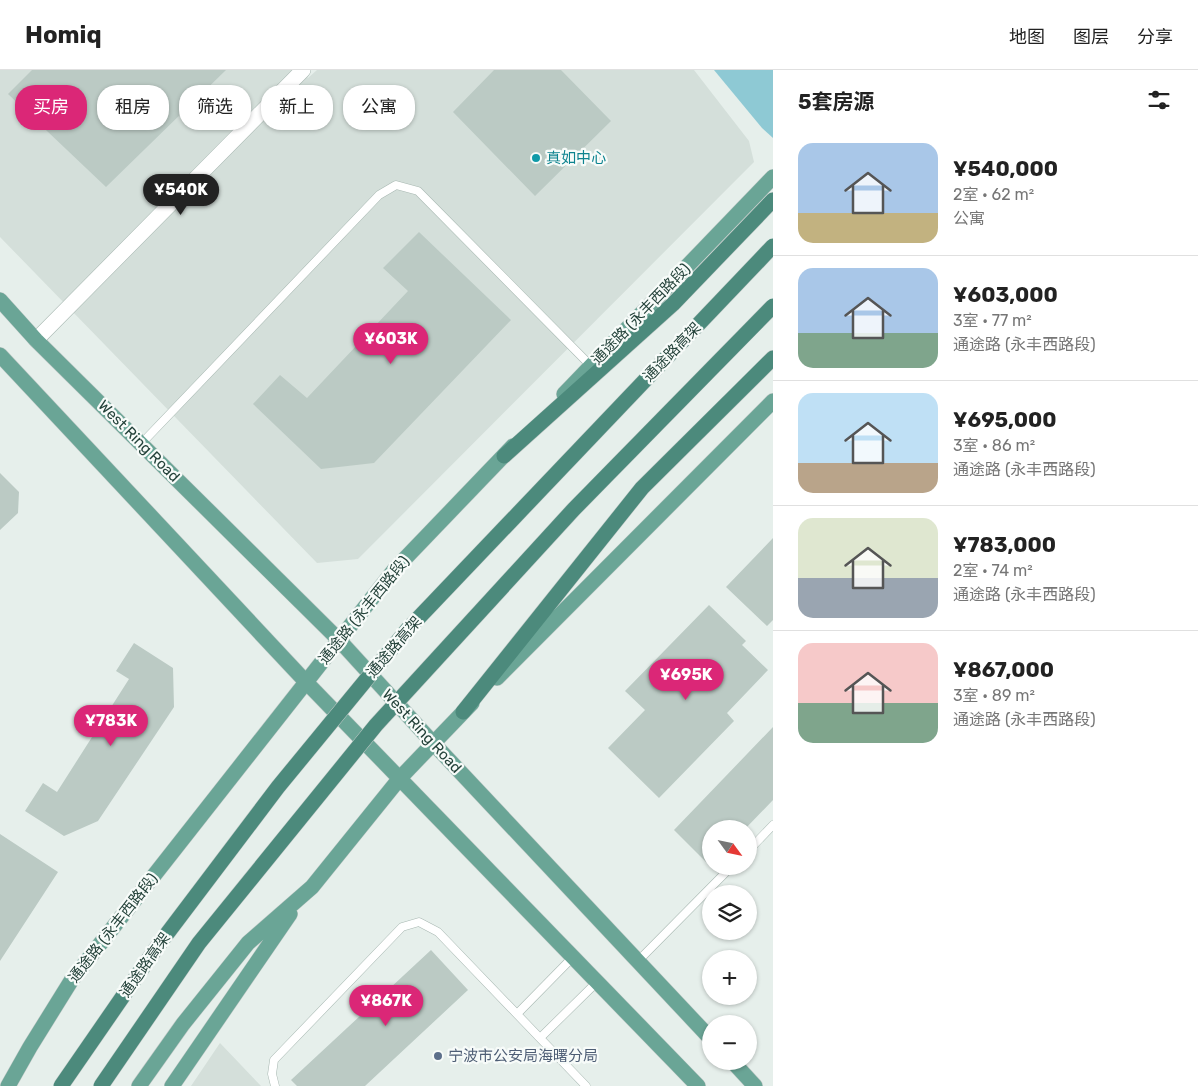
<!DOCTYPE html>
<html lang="zh">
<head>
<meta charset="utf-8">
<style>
	body { margin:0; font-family:Rubik,"Noto Sans SC",sans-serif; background:#f6f6f6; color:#222; height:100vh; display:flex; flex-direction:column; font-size:19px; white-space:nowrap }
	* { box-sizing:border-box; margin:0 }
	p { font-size:16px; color:#767676 }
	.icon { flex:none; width:28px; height:28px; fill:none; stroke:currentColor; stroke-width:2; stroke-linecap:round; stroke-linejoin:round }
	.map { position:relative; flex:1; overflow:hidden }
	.drawer { display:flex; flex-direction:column; background:#fff; width:425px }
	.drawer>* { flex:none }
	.banner { position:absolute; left:15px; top:15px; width:475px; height:45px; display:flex; gap:10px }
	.needle { width:32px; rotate:123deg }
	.buttons { position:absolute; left:702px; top:750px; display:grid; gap:10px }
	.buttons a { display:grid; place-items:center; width:55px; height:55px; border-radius:50%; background:#fff; box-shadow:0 1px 4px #0004; font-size:25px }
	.price { position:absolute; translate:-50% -42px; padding:0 11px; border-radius:18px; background:#db2777; color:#fff; font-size:16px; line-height:32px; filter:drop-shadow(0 1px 2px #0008) }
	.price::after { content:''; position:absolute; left:50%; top:30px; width:15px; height:11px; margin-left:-8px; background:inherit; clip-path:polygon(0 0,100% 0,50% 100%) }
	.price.current { background:#222; color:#fff }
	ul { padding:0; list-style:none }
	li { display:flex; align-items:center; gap:15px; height:125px; padding:0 25px }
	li+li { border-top:1px solid #e0e0e0 }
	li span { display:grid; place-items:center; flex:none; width:140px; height:100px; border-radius:15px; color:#555 }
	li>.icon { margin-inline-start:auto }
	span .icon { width:60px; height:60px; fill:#fffc; stroke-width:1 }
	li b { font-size:21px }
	h2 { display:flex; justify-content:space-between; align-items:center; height:60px; padding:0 25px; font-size:21px }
	.pill { padding:0 18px; border-radius:20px; background:#fff; box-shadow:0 1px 4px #0004; font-size:18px; line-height:45px }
	.pill.current { background:#db2777; color:#fff }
	header { display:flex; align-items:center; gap:30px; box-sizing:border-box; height:70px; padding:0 25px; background:#fff; border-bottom:1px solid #e0e0e0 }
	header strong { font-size:24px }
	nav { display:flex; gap:28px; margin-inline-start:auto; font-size:18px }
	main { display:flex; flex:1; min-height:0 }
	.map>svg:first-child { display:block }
</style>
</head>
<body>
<header>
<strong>Homiq</strong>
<nav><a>地图</a><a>图层</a><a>分享</a></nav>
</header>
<main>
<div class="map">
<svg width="773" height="1016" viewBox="0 0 773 1016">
	<rect width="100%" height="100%" fill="#e6efeb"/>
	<path fill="#d4dfda" d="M0,0H301L308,8L317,0H694L749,71L754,92L358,489L317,493L0,167Z
		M220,973L261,1016H191Z"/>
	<path fill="#8ec9d4" d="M714,0H773V68L762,58Z"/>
	<path fill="#bbcac4" d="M32,0H226L106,117L8,24Z
		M494,0H561L611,51L535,126L453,42Z
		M419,162L511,250L374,393L321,399L253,334L280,305L307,328L408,221L383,198Z
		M0,403L19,422L18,443L0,460Z
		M773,468V550L767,556L726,517Z
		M709,535L746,571L742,575L768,600L727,643L734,651L659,728L608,678L645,640L625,621Z
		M134,573L173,598L174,637L98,751L64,766L25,741L43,713L57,722L129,609L116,601Z
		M773,657V730L745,759H711L710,796L674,760Z
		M0,764L58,802L0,891Z
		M431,880L468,920L365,1016H297L291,1010Z"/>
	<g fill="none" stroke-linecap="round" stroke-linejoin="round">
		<g stroke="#a8b8b2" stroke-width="9">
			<path id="service" d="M141,374L379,125L396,115L418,121L591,296
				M749,780L773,755
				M638,891L732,796
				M517,944L573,887
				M540,968L597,912
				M275,1016L272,1004L274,990L402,857L419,852L438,862L586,1016"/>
		</g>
		<g stroke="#a8b8b2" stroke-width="16">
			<path id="minor" d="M36,270L303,0"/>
		</g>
		<g stroke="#c2cac8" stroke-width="16">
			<path id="primary" d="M0,230L36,270L339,570L433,673L711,969
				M0,285L306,612L698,1016
				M564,324L773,107
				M497,608L773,331
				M732,991L755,1016
				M8,1016L30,977L71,911L395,499L513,376
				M139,1016L183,954L248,873L312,817L400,708L472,633
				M172,1016L290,844"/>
		</g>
		<g stroke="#c2cac8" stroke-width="16">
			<path id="trunk" d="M504,386L673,234L773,130
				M463,642L642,418L773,288"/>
		</g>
		<use href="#service" stroke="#fff" stroke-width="8"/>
		<use href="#minor" stroke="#fff" stroke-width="15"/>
		<use href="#primary" stroke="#6aa596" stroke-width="15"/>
		<use href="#trunk" stroke="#4c8a7c" stroke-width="15"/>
		<g stroke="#c2cac8" stroke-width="16" stroke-linecap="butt">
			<path id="trunk-bridge" d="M61,1016L157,877L278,717L407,560L773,176
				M101,1016L199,873L376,655L574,439L773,236"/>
		</g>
		<use href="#trunk-bridge" stroke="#4c8a7c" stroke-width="15"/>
	</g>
	<circle fill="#0f9aa8" stroke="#f7fbf9" stroke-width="2" cx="536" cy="88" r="5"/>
	<circle fill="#5c6f8a" stroke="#f7fbf9" stroke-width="2" cx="438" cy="986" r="5"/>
	<g text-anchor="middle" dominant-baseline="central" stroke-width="4.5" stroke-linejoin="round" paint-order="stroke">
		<g font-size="15" fill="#0d838f" stroke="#f7fbf9" text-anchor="start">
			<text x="546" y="88">真如中心</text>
		</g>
		<g font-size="15" fill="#24423a" stroke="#f7fbf9">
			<text transform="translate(641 244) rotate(-46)">通途路 (永丰西路段)</text>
			<text transform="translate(672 282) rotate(-46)">通途路高架</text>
			<text transform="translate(139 371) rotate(45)">West Ring Road</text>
			<text transform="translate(364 540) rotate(-51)">通途路 (永丰西路段)</text>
			<text transform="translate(394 577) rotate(-49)">通途路高架</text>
			<text transform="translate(422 661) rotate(47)">West Ring Road</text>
			<text transform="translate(113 858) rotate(-52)">通途路 (永丰西路段)</text>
			<text transform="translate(145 895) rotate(-55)">通途路高架</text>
		</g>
		<g font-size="15" fill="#4e5e75" stroke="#f7fbf9" text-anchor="start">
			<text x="448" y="986">宁波市公安局海曙分局</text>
		</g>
	</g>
</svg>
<div class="buttons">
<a><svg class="needle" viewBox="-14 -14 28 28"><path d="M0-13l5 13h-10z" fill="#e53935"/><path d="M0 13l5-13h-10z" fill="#767676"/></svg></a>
<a><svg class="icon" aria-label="layers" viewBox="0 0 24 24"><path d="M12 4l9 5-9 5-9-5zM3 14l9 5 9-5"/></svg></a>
<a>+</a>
<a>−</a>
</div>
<b class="price current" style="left:181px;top:146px">¥540K</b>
<b class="price" style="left:391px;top:295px">¥603K</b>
<b class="price" style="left:686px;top:631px">¥695K</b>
<b class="price" style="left:111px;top:677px">¥783K</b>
<b class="price" style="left:386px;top:957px">¥867K</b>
<div class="banner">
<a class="pill current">买房</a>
<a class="pill">租房</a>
<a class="pill">筛选</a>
<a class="pill">新上</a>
<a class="pill">公寓</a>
</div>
</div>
<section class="drawer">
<h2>5套房源<svg class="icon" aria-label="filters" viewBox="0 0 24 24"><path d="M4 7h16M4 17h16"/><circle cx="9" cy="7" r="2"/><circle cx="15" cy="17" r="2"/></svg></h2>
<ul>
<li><span style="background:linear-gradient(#a9c7e8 70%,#c2b280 0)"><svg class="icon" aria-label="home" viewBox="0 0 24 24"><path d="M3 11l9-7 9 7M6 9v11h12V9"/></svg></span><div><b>¥540,000</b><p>2室 · 62 m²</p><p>公寓</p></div></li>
<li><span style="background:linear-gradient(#a9c7e8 65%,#7fa58c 0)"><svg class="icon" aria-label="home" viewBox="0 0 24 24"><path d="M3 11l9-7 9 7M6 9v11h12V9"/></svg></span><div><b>¥603,000</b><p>3室 · 77 m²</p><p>通途路 (永丰西路段)</p></div></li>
<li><span style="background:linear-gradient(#bfe0f5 70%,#b9a48a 0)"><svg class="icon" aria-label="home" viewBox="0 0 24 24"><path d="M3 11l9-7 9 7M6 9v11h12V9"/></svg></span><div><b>¥695,000</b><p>3室 · 86 m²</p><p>通途路 (永丰西路段)</p></div></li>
<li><span style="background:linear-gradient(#dfe7d0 60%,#9aa5b1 0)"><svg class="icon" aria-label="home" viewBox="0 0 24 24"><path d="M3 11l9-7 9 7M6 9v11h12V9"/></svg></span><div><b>¥783,000</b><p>2室 · 74 m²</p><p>通途路 (永丰西路段)</p></div></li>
<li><span style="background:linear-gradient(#f6c9c9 60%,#7fa58c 0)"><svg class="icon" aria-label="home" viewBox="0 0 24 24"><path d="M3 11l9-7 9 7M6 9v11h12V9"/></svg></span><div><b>¥867,000</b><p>3室 · 89 m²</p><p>通途路 (永丰西路段)</p></div></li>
</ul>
</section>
</main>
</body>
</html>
